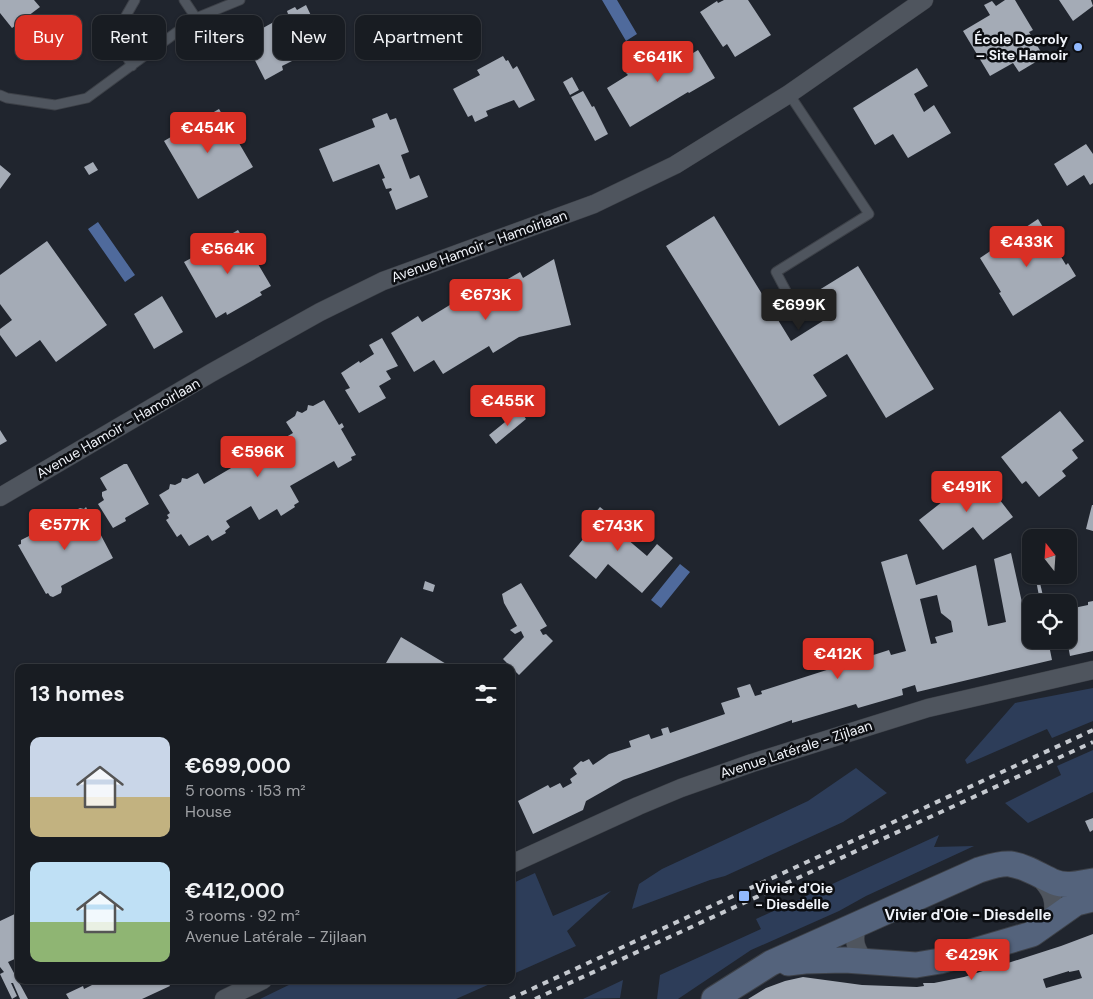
<!DOCTYPE html>
<html lang="en">
<head>
<meta charset="utf-8">
<style>
	body { margin:0; font-family:"DM Sans",sans-serif; background:#25292f; color:#f1f3f6; height:100vh; display:flex; flex-direction:column; font-size:19px; white-space:nowrap }
	* { box-sizing:border-box; margin:0 }
	p { font-size:16px; color:#9fa1a5 }
	.icon { flex:none; width:28px; height:28px; fill:none; stroke:currentColor; stroke-width:2; stroke-linecap:round; stroke-linejoin:round }
	.map { position:relative; flex:1; overflow:hidden }
	.sheet { position:absolute; left:15px; top:664px; width:500px; height:320px; display:flex; flex-direction:column; background:#181c22; border-radius:10px; box-shadow:0 1px 4px #0004,0 0 0 1px #363a40 }
	.sheet>* { flex:none }
	.top-card { position:absolute; left:15px; top:15px; width:500px; height:45px; display:flex; gap:10px }
	.needle { width:32px; rotate:343deg }
	.buttons { position:absolute; left:1022px; top:529px; display:grid; gap:10px }
	.buttons a { display:grid; place-items:center; width:55px; height:55px; border-radius:10px; background:#181c22; box-shadow:0 1px 4px #0004,0 0 0 1px #363a40; font-size:25px }
	.price { position:absolute; translate:-50% -42px; padding:0 11px; border-radius:5px; background:#d93025; color:#fff; font-size:16px; line-height:32px; filter:drop-shadow(0 1px 2px #0008) }
	.price::after { content:''; position:absolute; left:50%; top:30px; width:15px; height:11px; margin-left:-8px; background:inherit; clip-path:polygon(0 0,100% 0,50% 100%) }
	.price.current { background:#222; color:#fff }
	ul { padding:0; list-style:none }
	li { display:flex; align-items:center; gap:15px; height:125px; padding:0 15px }
	li span { display:grid; place-items:center; flex:none; width:140px; height:100px; border-radius:10px; color:#555 }
	li>.icon { margin-inline-start:auto }
	span .icon { width:60px; height:60px; fill:#fffc; stroke-width:1 }
	li b { font-size:21px }
	h2 { display:flex; justify-content:space-between; align-items:center; height:60px; padding:0 15px; font-size:21px }
	.pill { padding:0 18px; border-radius:10px; background:#181c22; box-shadow:0 1px 4px #0004,0 0 0 1px #363a40; font-size:18px; line-height:45px }
	.pill.current { background:#d93025; color:#fff }
	.map>svg:first-child { display:block }
</style>
</head>
<body>
<div class="map">
<svg width="1093" height="999" viewBox="0 0 1093 999">
	<rect width="100%" height="100%" fill="#20252e"/>
	<path fill="#2d3d59" d="M1093,688V721L1052,738L1047,729L967,764L965,760L1015,703Z
		M1093,750V792L1028,823L1005,803L1061,775L1057,766Z
		M856,768L887,793L843,822L725,876L710,880L632,909L639,884L662,869L808,801Z
		M939,835L934,847L974,846L866,896L839,911L751,950L678,999H657L660,975L761,929L756,919Z
		M535,873L553,916L611,891L567,931L576,946L511,975V884Z
		M299,980H499L456,999H260Z
		M623,980L620,998L583,999Z"/>
	<path fill="#4f6a9c" d="M602,0H617L637,34L626,41Z
		M98,222L135,275L125,282L88,229Z
		M680,564L690,572L661,608L651,600Z"/>
	<path fill="#a4abb6" fill-rule="evenodd" d="M0,0H34L40,7L12,28L0,13Z
		M724,0H748L771,35L735,57L727,44L723,47L700,12L717,1L718,3Z
		M1005,0H1015L1033,30L1029,32L1044,57L1019,72L1013,63L990,76L963,31L990,15L984,5L992,1L996,6Z
		M1059,0H1091L1093,6L1073,21Z
		M306,5L315,24L310,27L322,49L304,59L302,56L282,66L283,70L265,80L247,45L257,40L254,33L288,14L287,11L295,7L297,10Z
		M237,34L245,50L227,60L218,43Z
		M669,45L680,61L698,50L715,78L689,93L688,92L630,127L607,88L628,75L626,73L639,65L637,62Z
		M503,56L506,61L508,60L513,69L517,66L535,100L519,108L514,100L486,111L488,116L475,122L472,115L468,117L453,89L480,75L477,70Z
		M917,68L928,86L914,94L924,112L934,105L951,133L908,158L893,134L875,145L853,108Z
		M572,77L579,90L570,95L563,82Z
		M583,91L592,107L594,106L608,134L595,141L571,97Z
		M219,109L253,167L198,199L164,141Z
		M387,113L390,120L396,118L409,152L401,155L410,179L419,175L428,197L396,210L389,192L392,190L391,188L386,189L382,179L385,178L379,164L333,182L319,149L375,127L372,119Z
		M1086,144L1093,154V183L1090,185L1084,175L1067,186L1054,164Z
		M93,162L98,170L89,175L84,167Z
		M0,165L11,174L0,189Z
		M714,216L791,341L826,319L811,295L858,266L934,389L886,418L847,354L813,375L827,396L779,426L666,246Z
		M1038,219L1066,265L1068,263L1076,276L1013,316L999,293L1001,292L980,258Z
		M238,230L271,286L260,292L262,295L227,315L226,312L216,318L184,262L221,242V240Z
		M47,241L107,325L56,362L40,340L16,357L0,335V329L12,320L0,304V275Z
		M554,259L571,325L519,337L493,353L489,346L443,374L434,360L414,372L391,333L418,316L422,322L471,292L472,294L470,295L473,299L520,272L523,278Z
		M162,296L183,332L154,349L134,314Z
		M382,338L398,366L386,371L391,379L379,386L386,398L359,413L345,390L350,388L341,373L359,361L360,363L374,354L369,345Z
		M324,400L339,425L342,423L344,427L341,429L356,455L351,457L352,460L338,468L334,461L290,486L299,502L294,505L295,507L281,516L277,509L259,520L251,506L226,521L230,527L225,531L226,533L212,541L208,535L189,546L181,534L177,537L166,520L169,518L167,515L170,513L159,495L169,489L170,484L175,485L181,482L182,478L187,479L198,473L204,484L238,464L240,459L245,460L250,457L251,452L257,454L293,433L286,422L295,416L297,411L302,413L307,410L308,405L313,406Z
		M520,410L526,419L496,444L489,435Z
		M1060,411L1084,441L1072,450L1078,458L1062,471L1066,476L1039,497L1026,481L1022,484L1001,457Z
		M0,430L7,441L0,445Z
		M124,464H127L149,504L125,518L126,521L113,528L98,504L104,500L102,496V492L107,490L100,478Z
		M979,473L1013,517L983,540L973,527L943,550L919,520Z
		M1092,505H1093V531L1086,529Z
		M86,507L113,558L61,586L62,589L61,593L53,597L50,596L48,593L46,594L18,545L21,544V540L31,535L35,536L69,516L70,513L80,508L84,509Z
		M600,507L632,533L627,539L647,556L657,544L673,558L642,593L608,564L596,579L569,556L589,532L583,527Z
		M1011,553L1025,616L1030,615L1027,599L1039,596L1040,602H1031V640H1048L1052,660L917,692L915,685L902,689L903,695L858,708L856,704L792,723V720L623,780L586,801L583,810L533,834L518,801L548,785L550,788L560,783L563,788L572,783L570,779L577,774L573,768L581,761L583,762L589,759L593,765L609,754L631,747L629,741L649,734L651,739L663,735L661,729L668,727L670,733L725,714L721,703L740,697L737,688L750,684L755,696L762,694L761,691L889,650L891,655L906,651L881,562L907,554L916,585L976,565L988,626L1006,622L994,559ZM937,595L941,613L951,621L953,632L935,637L937,643L931,644L920,599Z
		M1035,575H1054L1055,579L1040,583L1043,596H1039Z
		M425,581L435,585L433,592L423,589Z
		M521,583L547,626L540,630L543,635L546,634L553,641L519,675L503,659L524,637L521,631L515,634L510,630L517,626L504,603L502,594Z
		M1093,601V651L1070,656L1067,640H1069V609L1088,605V602Z
		M401,637L453,668H394L386,663Z
		M1093,818V830L1090,832L1085,821Z
		M19,912V957L8,962L28,999H20L13,983H11L17,996L12,999L0,974L4,972L0,967V921Z
		M1093,934V999H748L766,988L785,981L803,977L862,985L917,987L924,986L923,983H934L964,977L1061,946ZM1079,970L1082,978L1046,988L1043,979L1069,971V972Z
		M102,980H167L170,986L142,999H69L66,994L83,986L84,989Z"/>
	<g fill="none" stroke-linecap="round" stroke-linejoin="round">
		<g stroke="#3d4148" stroke-width="11">
			<path id="service" d="M184,0L196,18
				M132,66L115,35L135,0
				M789,94L869,214L776,272L795,308
				M0,95L7,98L55,105L87,98L196,18L240,0"/>
		</g>
		<g stroke="#3d4148" stroke-width="19">
			<path id="minor" d="M0,497L211,373L320,312L383,281L594,204L675,165L789,94L924,0
				M511,864L638,806L681,788L752,763L928,708L1093,670
				M1038,876C1053,892 1055,899 1053,920
				M857,925C853,941 855,950 866,961
				M224,999L263,980"/>
		</g>
		<g stroke="#3d4148" stroke-width="27">
			<path id="secondary" d="M788,963L805,961L845,960L916,965L940,961L1032,934L1076,903L1093,899
				M714,999L771,963L979,870C989,867 1000,863 1010,864C1026,866 1040,876 1054,882C1067,887 1080,883 1093,881"/>
		</g>
		<use href="#service" stroke="#4f555e" stroke-width="9"/>
		<use href="#minor" stroke="#4f555e" stroke-width="18"/>
		<use href="#secondary" stroke="#54637c" stroke-width="25"/>
		<path stroke="#c5c9cf" stroke-width="4" stroke-dasharray="6 6" stroke-linecap="butt" d="M510,999L1093,730
			M535,999L1093,742"/>
	</g>
	<g fill="#91b8fd" stroke="#0c0e12" stroke-width="2">
		<circle cx="1078" cy="47" r="5"/>
		<rect x="738" y="890" width="12" height="12" rx="2.5"/>
	</g>
	<g text-anchor="middle" dominant-baseline="central" stroke-width="5" stroke-linejoin="round" paint-order="stroke">
		<g font-size="14" font-weight="bold" fill="#f1f4fa" stroke="#0c0e12" text-anchor="end">
			<text x="1068" y="39">École Decroly<tspan x="1068" dy="16">– Site Hamoir</tspan></text>
			<text x="755" y="888" text-anchor="start">Vivier d'Oie<tspan x="755" dy="16">- Diesdelle</tspan></text>
		</g>
		<g font-size="14" fill="#f1f4fa" stroke="#0c0e12">
			<text transform="translate(479 246) rotate(-20)">Avenue Hamoir - Hamoirlaan</text>
			<text transform="translate(118 428) rotate(-30)">Avenue Hamoir - Hamoirlaan</text>
			<text transform="translate(796 749) rotate(-18)">Avenue Latérale - Zijlaan</text>
		</g>
		<g font-size="15" font-weight="bold" fill="#f1f4fa" stroke="#0c0e12">
			<text x="968" y="915">Vivier d'Oie - Diesdelle</text>
		</g>
	</g>
</svg>
<div class="buttons">
<a><svg class="needle" viewBox="-14 -14 28 28"><path d="M0-13l5 13h-10z" fill="#e53935"/><path d="M0 13l5-13h-10z" fill="#9fa1a5"/></svg></a>
<a><svg class="icon" aria-label="locate" viewBox="0 0 24 24"><circle cx="12" cy="12" r="6"/><path d="M12 2v4M12 18v4M2 12h4M18 12h4"/></svg></a>
</div>
<b class="price" style="left:658px;top:83px">€641K</b>
<b class="price" style="left:208px;top:154px">€454K</b>
<b class="price" style="left:1027px;top:268px">€433K</b>
<b class="price" style="left:228px;top:275px">€564K</b>
<b class="price" style="left:486px;top:321px">€673K</b>
<b class="price current" style="left:799px;top:331px">€699K</b>
<b class="price" style="left:508px;top:427px">€455K</b>
<b class="price" style="left:258px;top:478px">€596K</b>
<b class="price" style="left:967px;top:513px">€491K</b>
<b class="price" style="left:65px;top:551px">€577K</b>
<b class="price" style="left:618px;top:552px">€743K</b>
<b class="price" style="left:838px;top:680px">€412K</b>
<b class="price" style="left:972px;top:981px">€429K</b>
<div class="top-card">
<a class="pill current">Buy</a>
<a class="pill">Rent</a>
<a class="pill">Filters</a>
<a class="pill">New</a>
<a class="pill">Apartment</a>
</div>
<section class="sheet">
<h2>13 homes<svg class="icon" aria-label="filters" viewBox="0 0 24 24"><path d="M4 7h16M4 17h16"/><circle cx="9" cy="7" r="2"/><circle cx="15" cy="17" r="2"/></svg></h2>
<ul>
<li><span style="background:linear-gradient(#c9d6e8 60%,#c2b280 0)"><svg class="icon" aria-label="home" viewBox="0 0 24 24"><path d="M3 11l9-7 9 7M6 9v11h12V9"/></svg></span><div><b>€699,000</b><p>5 rooms · 153 m²</p><p>House</p></div></li>
<li><span style="background:linear-gradient(#bfe0f5 60%,#8fb573 0)"><svg class="icon" aria-label="home" viewBox="0 0 24 24"><path d="M3 11l9-7 9 7M6 9v11h12V9"/></svg></span><div><b>€412,000</b><p>3 rooms · 92 m²</p><p>Avenue Latérale - Zijlaan</p></div></li>
</ul>
</section>
</div>
</body>
</html>
